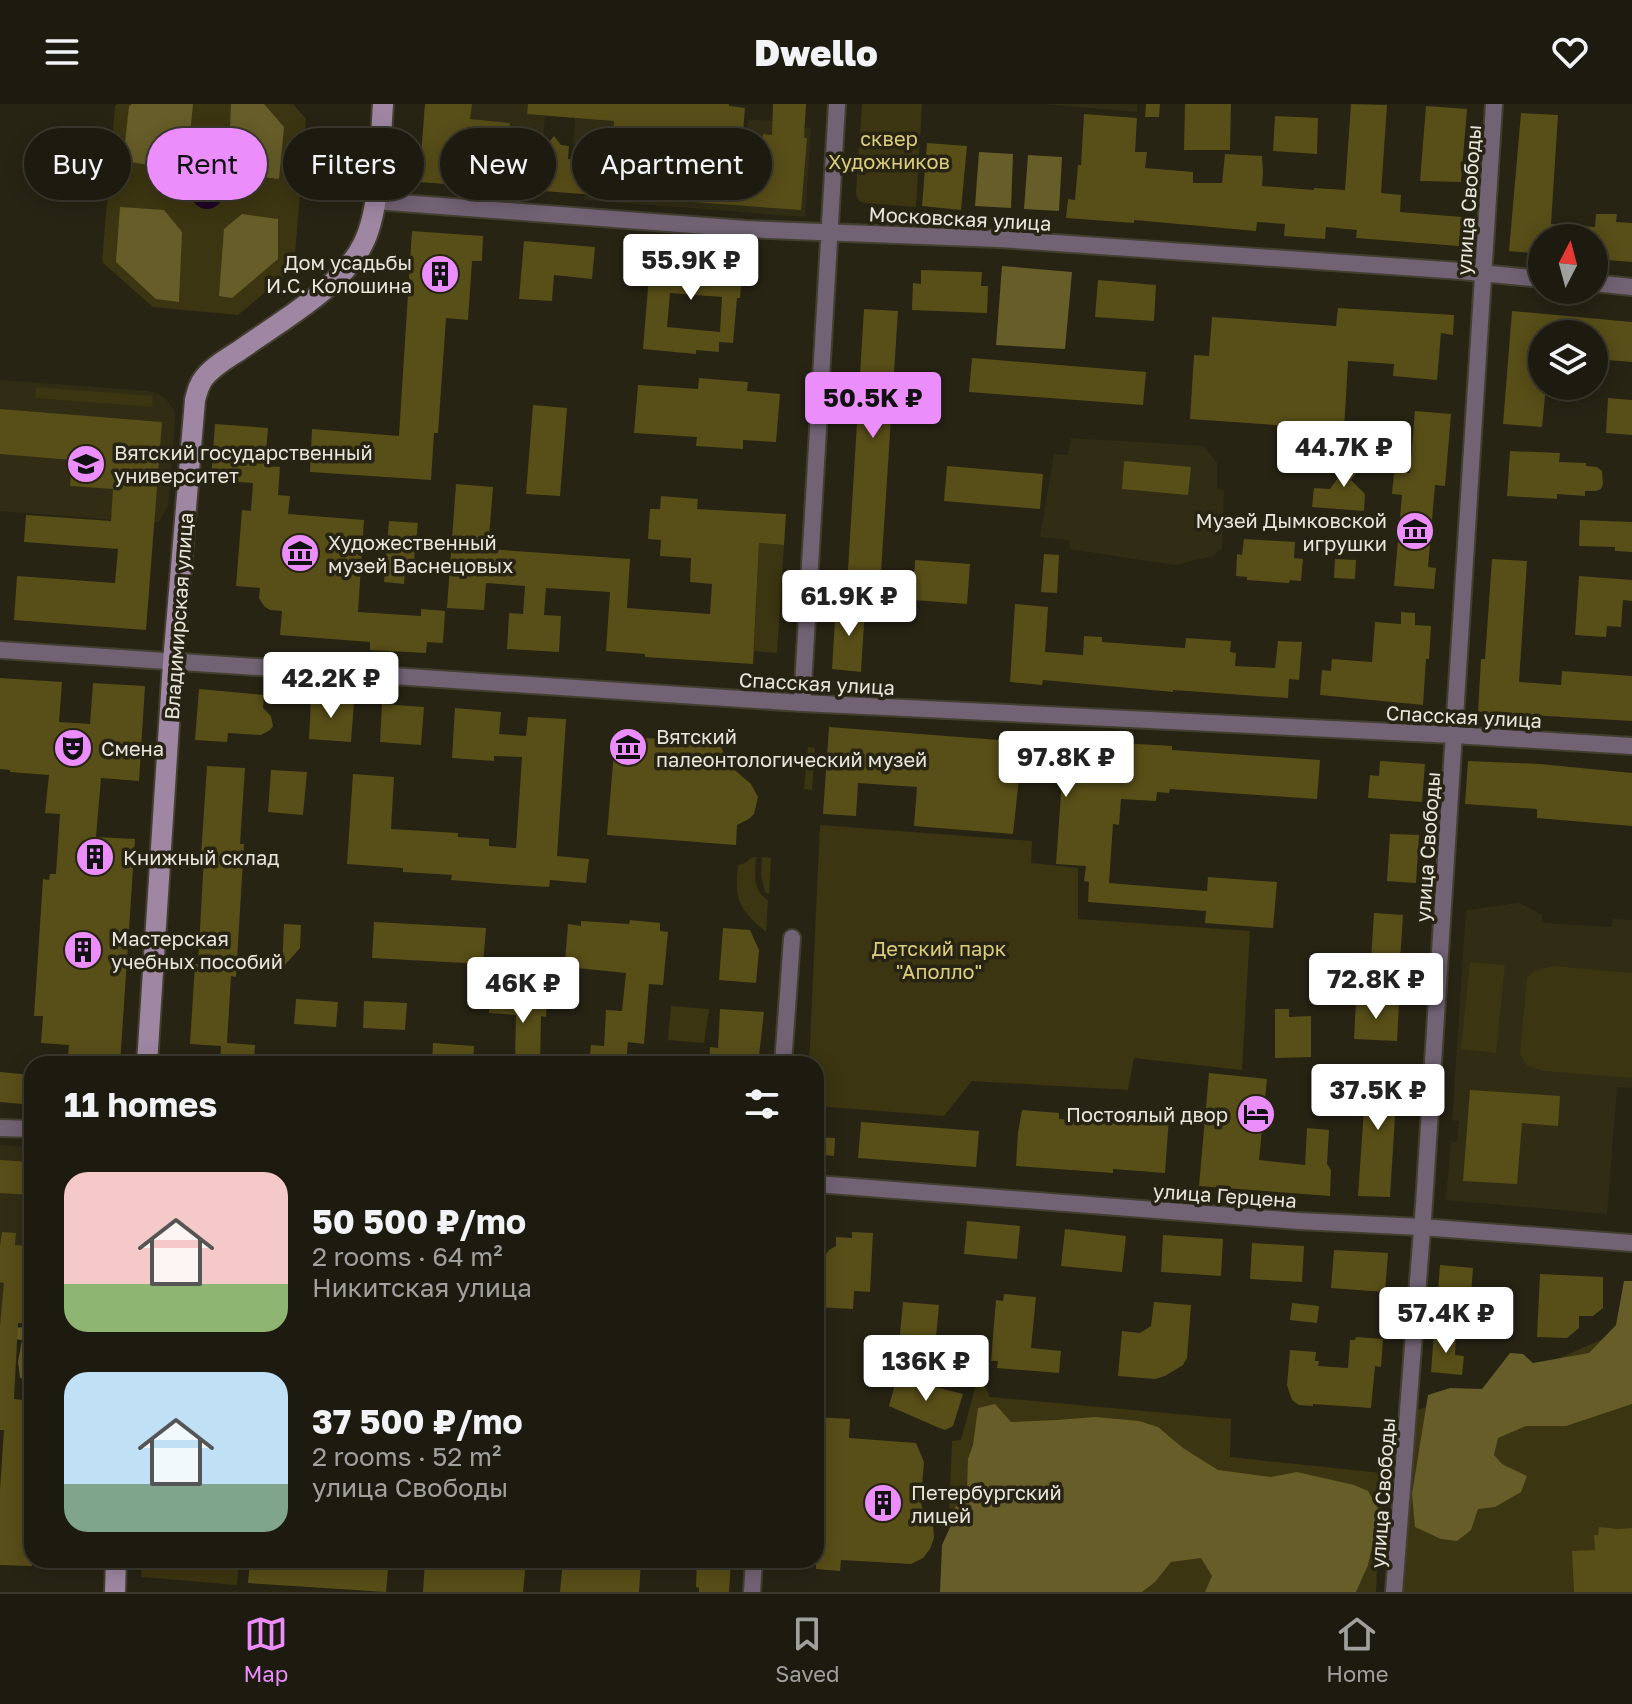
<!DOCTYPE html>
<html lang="en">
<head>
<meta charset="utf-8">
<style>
	body { margin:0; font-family:"Golos Text",sans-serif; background:#252418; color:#f1f3f6; height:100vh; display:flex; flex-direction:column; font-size:30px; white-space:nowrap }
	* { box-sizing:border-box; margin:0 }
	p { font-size:26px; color:#a0a19e }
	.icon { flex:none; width:44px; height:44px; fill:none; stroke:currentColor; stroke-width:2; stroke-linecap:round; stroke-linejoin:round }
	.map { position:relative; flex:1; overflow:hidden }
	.drawer { position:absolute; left:24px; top:952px; width:800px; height:512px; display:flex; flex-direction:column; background:#1d1b0f; border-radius:24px; box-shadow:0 4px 20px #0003,0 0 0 2px #3b392f }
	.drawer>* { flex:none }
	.banner { position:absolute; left:24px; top:24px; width:800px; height:72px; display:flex; gap:16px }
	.needle { width:52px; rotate:6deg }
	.controls { position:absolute; left:1528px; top:120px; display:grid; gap:16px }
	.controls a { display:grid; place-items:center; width:80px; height:80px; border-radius:50%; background:#1d1b0f; box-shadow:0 4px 20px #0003,0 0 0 2px #3b392f; font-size:40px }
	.price { position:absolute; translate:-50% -68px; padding:0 18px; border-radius:8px; background:#fff; color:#222; font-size:26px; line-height:52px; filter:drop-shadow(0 2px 4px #0008) }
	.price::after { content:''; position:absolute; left:50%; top:48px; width:24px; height:18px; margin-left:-12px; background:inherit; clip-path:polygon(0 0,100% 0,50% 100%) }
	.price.on { background:#eb8dfb; color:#111 }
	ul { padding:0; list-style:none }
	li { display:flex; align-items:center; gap:24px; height:200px; padding:0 40px }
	li span { display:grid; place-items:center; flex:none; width:224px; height:160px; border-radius:24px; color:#555 }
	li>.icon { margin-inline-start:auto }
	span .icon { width:96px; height:96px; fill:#fffc; stroke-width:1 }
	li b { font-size:34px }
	h2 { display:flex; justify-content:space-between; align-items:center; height:96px; padding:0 40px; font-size:34px }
	.pill { padding:0 28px; border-radius:36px; background:#1d1b0f; box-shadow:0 4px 20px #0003,0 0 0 2px #3b392f; font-size:28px; line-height:72px }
	.pill.on { background:#eb8dfb; color:#111 }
	header { display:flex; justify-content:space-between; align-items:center; height:104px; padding:0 40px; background:#1d1b0f; font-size:36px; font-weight:800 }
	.dock { display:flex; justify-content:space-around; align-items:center; height:112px; border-top:2px solid #3b392f; background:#1d1b0f; font-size:22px; color:#a0a19e }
	.dock a { display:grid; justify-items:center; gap:4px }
	.dock .on { color:#eb8dfb }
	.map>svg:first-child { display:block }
</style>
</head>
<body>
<header><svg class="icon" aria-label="menu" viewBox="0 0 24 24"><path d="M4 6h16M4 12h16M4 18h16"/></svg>Dwello<svg class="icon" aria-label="heart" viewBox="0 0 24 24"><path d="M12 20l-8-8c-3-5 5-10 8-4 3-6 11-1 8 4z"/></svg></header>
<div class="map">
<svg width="1632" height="1488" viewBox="0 0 1632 1488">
	<rect width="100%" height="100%" fill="#272414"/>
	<path fill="#312d15" d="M425,0H628L677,18L680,25L747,31L748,15L772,17L773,21L811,24L805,113L584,96L587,57L572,56L575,14L545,12L539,87L419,78Z
		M1041,0H1137V8Z
		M0,276L148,287L159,290L165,294L174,306L175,318L168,402L160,417L154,419L0,407Z
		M1071,334L1204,342L1217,359V384L1224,387L1222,444L1213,452L1174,461L1070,445L1069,436L1040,433L1054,350L1068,351Z
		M1520,799L1542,811V819L1612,823L1613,815L1632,816V984L1617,983L1607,1110L1446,1096L1451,1038H1457L1459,1017L1452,1016L1466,806Z
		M0,1041L32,1043V1220L0,1217Z"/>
	<path fill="#3c3511" d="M117,0H293L306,15L294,164L238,211L153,203L102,158L115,2Z
		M862,0H922L916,103L865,99L859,97L856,90Z
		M36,283L153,292L152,303L35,294Z
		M759,439L784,441L777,549L754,547Z
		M808,643L815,644L812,686L804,685Z
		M820,721L1032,737L1031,759L1078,764V815L1250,827L1242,966L1134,954L1128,986L972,977L944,1012L816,1002V960H809Z
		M752,753H756C755,769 752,787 768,796L766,828C739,805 734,796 738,761L745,759Z
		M762,753L771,754L769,790L765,788L761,772Z
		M1470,858L1505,861L1496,949L1461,945Z
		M1553,862L1632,869V974L1544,967L1527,962L1520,950L1527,874L1534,867Z
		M671,902L709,905L704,939L668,936Z
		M1626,1225H1632V1488H1403L1417,1306L1502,1279Z
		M976,1280L985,1282L990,1293L1231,1315L1230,1353L1382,1369L1376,1488H946L952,1337L961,1336Z
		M142,1456H239L237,1481L141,1473Z"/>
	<path fill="#675d28" d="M132,0H193L189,42L170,64L123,57L129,2Z
		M231,0H264L284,23L279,75L248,71L229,47Z
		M979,48L1013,50L1011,104L975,102Z
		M1028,51L1062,53L1059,107L1024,105Z
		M120,103L164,106L182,128L179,198L156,195L116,158Z
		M242,110L278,115V155L232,194L219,192L224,125Z
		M1002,162L1072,168L1065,245L996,241Z
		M1624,1177H1632V1300L1566,1322H1526L1498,1334L1494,1351L1502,1360L1527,1372L1521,1388L1495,1403L1478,1405L1471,1426L1457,1437L1441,1435L1415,1423L1412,1390L1428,1291L1450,1284L1482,1285L1510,1249L1523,1250L1533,1259L1589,1249L1616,1221Z
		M28,1223L32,1224V1277L20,1274L18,1258L22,1236L0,1234L10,1224Z
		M995,1300L1011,1318L1057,1316L1095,1313L1139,1317L1158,1323L1183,1344L1218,1366L1271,1373L1297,1368L1354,1381L1368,1387L1380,1408L1368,1461L1356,1488H1205L1212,1472L1201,1454L1171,1458L1155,1478L1142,1488H940L942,1441L953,1417L954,1406L967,1385L968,1355L973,1341L978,1304Z"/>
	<path fill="#200425" d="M191 89a16 16 0 1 1 32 0a16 16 0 1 1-32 0Z"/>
	<path fill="#584e18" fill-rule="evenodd" d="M425,0H472L470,15L510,19L508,37L547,40L554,32L561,41L569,42L568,55L611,59L614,17L527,10L528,0H729V2L745,4L743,28L672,22L670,49L760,56L763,30L772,31L773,0H806L804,34H807L801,106L419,78Z
		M1146,0H1160L1159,13H1145Z
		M1185,0H1231L1230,46H1184Z
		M1351,0L1387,1L1381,89L1401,91L1400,108L1462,113L1459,142L1356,134L1357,126L1326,123L1325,135L1284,132L1285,120L1257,118L1256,127L1134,116V119L1066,114L1068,95L1075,96L1078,61H1081L1084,10L1137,14L1135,48H1147L1145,64L1193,68V79H1222L1225,50L1262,52L1263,68L1262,82L1314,86V84L1345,86Z
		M1426,2L1467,5L1461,78L1420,77Z
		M1521,9L1558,11L1551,120L1595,123L1596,110H1617L1616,118L1632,119V158L1594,155V134H1542V150L1509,147Z
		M1275,12L1318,14L1317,50L1273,47Z
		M927,39L967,42L961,106L922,102Z
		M412,127L483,132L482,157H472L468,216L446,214L438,329H434L431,376L310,368L312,325L399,332Z
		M524,137L595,143L592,175L554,171L552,197L519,195Z
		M651,147L743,154L740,194H737L733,239L719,238V248L696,246V250L643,245ZM670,189L722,193L720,228L667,223Z
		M921,166L982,168L981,182H988L987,209L912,206L913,179L921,180Z
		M1098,176L1156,181L1154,217L1095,213Z
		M1338,204L1454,211L1453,231L1441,229L1437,276L1393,272L1394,260L1348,257L1344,326L1190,315L1194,251L1209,252L1212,213L1336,222Z
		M864,205L898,207L881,468L848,466Z
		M1512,207L1632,218V258L1594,255V230H1542V282H1546L1542,323L1503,320Z
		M972,254L1146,268L1143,301L969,288Z
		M699,274L748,278L747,287L780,290L776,338L743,336V345L696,342L697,333L634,329L638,281L698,285Z
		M1608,294L1632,296V331L1606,329Z
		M533,301L567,304L560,392L526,390Z
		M0,305L162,318L146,526L14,516L17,472L115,479L118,445L24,438L26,411L111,417L113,385L70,382L72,356L0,350Z
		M1415,307L1451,310L1445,382L1435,381L1428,463L1436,464L1434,485L1394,482L1402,391L1392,390L1394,368L1410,369Z
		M215,320L268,324L265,362L280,363L278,391L290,392L288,410L364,416L358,508L421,512V505L445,507L443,539L427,538L426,549L370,546V538L280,531L282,507L270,506L264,502L259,494L260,484L236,482L242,406L251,407L253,379L211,376Z
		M1360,343L1370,350L1351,376L1365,390L1364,407L1312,403L1314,384L1330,385Z
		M1510,347L1560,349L1559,358L1586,359V362L1597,363L1602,367L1603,380L1601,385L1596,387H1585V392L1557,390V395L1507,392Z
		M1124,357L1191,363L1188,391L1122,385Z
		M947,362L1043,370L1040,405L944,397Z
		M456,380L493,383L488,445L630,455L627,504L710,510L712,480L690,478L691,454L660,452L661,436L648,435L650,405H660L661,392L698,395L697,405L786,410L784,441L759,439L753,560L645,553V550L606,547L610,488L546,484L544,511L561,512L559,548L507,545L509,509L523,510L525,482L486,479L484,506L447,504Z
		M1580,416L1632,418V448L1615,447V443L1579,442Z
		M389,417L418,419L414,457L406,456L404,480L384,478Z
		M1244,435L1295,438L1294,454L1303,455L1301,477L1290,476L1289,479L1247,476V473L1236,472L1237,450L1242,451Z
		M1044,450L1059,451L1057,489L1041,488Z
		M1335,455L1356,456L1355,475L1334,474Z
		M1492,455L1527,457L1519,578L1561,581L1562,567L1632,572V617L1478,608L1481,555H1485Z
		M915,456L970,460L967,500L913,496Z
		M1579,472L1632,476V497L1623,496L1621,523L1607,522L1606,533L1575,531Z
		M1015,500L1048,503L1045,548L1083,551L1084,532L1102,533V538L1185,544L1186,534L1231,537L1230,548L1236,549L1235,562L1275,564L1278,537L1302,538L1299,576L1289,575L1288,594L1173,586V588L1043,576L1042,581L1010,578Z
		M836,501L865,503L861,568L832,565Z
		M1401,508L1415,509V521L1431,522L1429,555H1426L1423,601L1320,591L1322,566L1331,567L1332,555L1372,558L1375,518L1401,520Z
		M0,574L62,578L59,618L90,620L93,579L145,582L139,677L101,674L96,733L135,735L120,960H67L69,941L41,939L43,912H34L43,775L49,776L50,770H56L60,710L45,709L49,671L10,668V666L0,665Z
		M199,585L264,591L263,604L271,612L273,622L270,626L261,631L228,629L227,638L195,636Z
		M311,595L354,598L351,638L309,635Z
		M382,600L424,603L421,641L380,638Z
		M455,604L501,608L499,630L526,632L528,613L566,615L557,752L589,755L586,779L550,776L549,783L501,780L451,776L452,771L403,768V764L347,760L353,670L394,673L391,725L458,729V733L489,735V742L516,744L522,653L494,652V657L452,654Z
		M829,623L1104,644V638L1172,642V646L1320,656L1317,695L1170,685L1169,689L1157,688L1156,697L1121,695L1119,721L1113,720L1109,779L1207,787L1208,773L1277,778L1273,824L1205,819L1206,807L1088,798L1089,778L1084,777L1086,762L1056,760L1062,676L1019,674L1013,730L914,722L917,683L858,679L856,712L823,710Z
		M646,634L719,639L731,663L751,680L758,693L754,710L749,715L737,721L736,741L607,731L615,636L646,639Z
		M1380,657L1425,660L1422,698L1368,694L1370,671L1379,672Z
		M1468,657L1540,660L1632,669V722L1537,714V705L1465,700Z
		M207,662L245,664L240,740H244L236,873L231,872L227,939L255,941L254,960H220L221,942L190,940L195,860H198L204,753L201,752Z
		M271,666L307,668L303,711L268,708Z
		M1390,730L1419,731L1416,779L1387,777Z
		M1374,809L1403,811L1400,858L1371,856Z
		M630,816L660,819V827L668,828L663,881L649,880L644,940L628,938L626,960H589L591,941L604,942L606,906L622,907L626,869L577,864V859L565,858L568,820L581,822V817L629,820Z
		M374,818L486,824L483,860L372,854Z
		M284,820L301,821L300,844L282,864Z
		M723,824L750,826L759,846L756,879L719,876Z
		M490,892L547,896L546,913L541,912L540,960H515L516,911L489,909Z
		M296,895L338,898L336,923L294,920Z
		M364,897L407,899L405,926L363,924Z
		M1356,897L1399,899L1397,937L1354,935Z
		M720,905L764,908L758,960H709L710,943L718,944Z
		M1275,905H1289V913L1311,912V953L1275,954Z
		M433,939L474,942L473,960H432Z
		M1367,961L1398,963L1390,1093L1358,1092Z
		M0,968L32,971V1001L0,998Z
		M1209,969L1267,975L1259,1056L1305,1061L1307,1024L1329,1026L1327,1060L1331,1066L1330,1092L1199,1082Z
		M1470,986L1560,992L1558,1022L1522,1019L1517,1080L1463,1077Z
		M1022,1006L1059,1009V1015L1136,1019L1137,1010L1169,1013L1165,1069L1113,1065V1069L1016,1062L1018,1028Z
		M861,1018L979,1027L976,1063L858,1054Z
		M816,1033L835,1034L834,1052L816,1050Z
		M0,1056L32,1058V1091L0,1089Z
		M967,1117L1020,1122L1017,1155L964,1150Z
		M1065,1125L1126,1132L1122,1168L1061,1162Z
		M2,1128L16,1129L15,1141L32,1142V1220L18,1219L14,1295L32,1297V1462L0,1461V1386L4,1326H0V1221L4,1179L0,1178V1142Z
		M852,1128L873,1129L870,1188L854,1187L853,1205L816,1203V1152L824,1153L829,1146L836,1142V1133L852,1134Z
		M1163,1131L1223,1135L1221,1172L1161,1168Z
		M1252,1139L1304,1142L1302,1178L1250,1175Z
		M1334,1146L1388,1149L1385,1188L1331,1184Z
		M1440,1161L1473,1164L1470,1204L1437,1201Z
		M1540,1170L1603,1173V1204L1593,1212H1579V1224L1567,1234L1537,1233Z
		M1004,1190L1036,1193L1031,1244L1061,1247L1059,1269L997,1264L998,1257H991L996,1196L1003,1197Z
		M903,1198L939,1201L935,1244L899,1240Z
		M1154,1198L1191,1201L1187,1254L1183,1261L1165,1272L1155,1275L1118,1272L1122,1227L1140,1229L1151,1222Z
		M1292,1199L1319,1202L1317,1219L1290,1216Z
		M1434,1229L1456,1231L1455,1251L1464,1252L1462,1271L1431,1268Z
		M1356,1233L1383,1235L1381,1263L1375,1262L1371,1304L1313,1300V1302L1299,1301L1292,1296L1287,1281L1290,1246L1316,1248L1315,1257H1319L1318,1262L1348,1264L1350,1236H1355Z
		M897,1273L963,1290L953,1322L945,1326L937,1323L889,1302Z
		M816,1313L850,1315L849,1334L916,1339L924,1358L922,1381L919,1391L923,1407L933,1420L934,1434L930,1445L923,1454L911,1460L841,1456L840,1467L816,1465Z
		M1599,1423L1618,1425L1632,1424V1488H1574L1572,1447L1595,1446L1594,1431H1598Z
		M250,1456H389L386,1488L248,1479Z
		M425,1456H456V1458L494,1461V1456L526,1457L523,1488H423Z
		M563,1456L641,1457L639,1488H560Z
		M697,1456H731L729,1488H699V1484L696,1483Z"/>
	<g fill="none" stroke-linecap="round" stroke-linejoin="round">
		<g stroke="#423f30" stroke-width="20">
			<path id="street" d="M375,97L746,125L999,135L1461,167L1542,175
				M1594,179L1632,183
				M0,546L802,599L1454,631L1632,642
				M802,599L837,0
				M783,960L792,834
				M0,1024L32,1025
				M816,1080L1299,1117L1421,1123L1632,1139
				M752,1488L754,1456
				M1394,1488L1424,1100L1494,0"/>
		</g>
		<g stroke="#423f30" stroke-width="24">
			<path id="secondary" d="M147,960L173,559L195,296C197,288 199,280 204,274C214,261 230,253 243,244C281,217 343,182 363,140C381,105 380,40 383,0
				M115,1488L116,1456"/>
		</g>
		<use href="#street" stroke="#726374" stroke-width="16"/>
		<use href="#secondary" stroke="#9f87a3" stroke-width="20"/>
	</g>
	<defs>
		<g id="building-disc" transform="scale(2)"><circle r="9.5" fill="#eb8dfb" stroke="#272414"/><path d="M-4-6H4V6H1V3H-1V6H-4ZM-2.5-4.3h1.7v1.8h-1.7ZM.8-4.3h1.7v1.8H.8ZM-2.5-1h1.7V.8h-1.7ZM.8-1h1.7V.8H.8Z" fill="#111"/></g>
		<g id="university-disc" transform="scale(2)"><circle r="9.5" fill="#eb8dfb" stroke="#272414"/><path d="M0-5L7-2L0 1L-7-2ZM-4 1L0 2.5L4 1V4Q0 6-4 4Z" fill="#111"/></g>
		<g id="museum-disc" transform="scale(2)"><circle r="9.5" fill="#eb8dfb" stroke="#272414"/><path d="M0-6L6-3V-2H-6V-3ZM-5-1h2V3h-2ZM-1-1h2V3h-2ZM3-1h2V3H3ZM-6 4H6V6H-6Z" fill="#111"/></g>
		<g id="theatre-disc" transform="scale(2)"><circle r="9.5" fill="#eb8dfb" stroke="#272414"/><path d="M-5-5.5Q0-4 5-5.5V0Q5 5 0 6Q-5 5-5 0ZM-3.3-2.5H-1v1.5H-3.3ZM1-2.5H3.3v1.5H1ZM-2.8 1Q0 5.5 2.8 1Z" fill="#111"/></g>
		<g id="hotel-disc" transform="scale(2)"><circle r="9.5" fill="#eb8dfb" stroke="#272414"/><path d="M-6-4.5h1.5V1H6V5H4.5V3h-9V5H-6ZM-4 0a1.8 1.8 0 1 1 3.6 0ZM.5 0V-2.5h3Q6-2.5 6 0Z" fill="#111"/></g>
	</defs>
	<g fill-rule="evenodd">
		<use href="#building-disc" x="440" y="170"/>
		<use href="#university-disc" x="86" y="360"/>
		<use href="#museum-disc" x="1415" y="427"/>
		<use href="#museum-disc" x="300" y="449"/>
		<use href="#museum-disc" x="628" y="643"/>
		<use href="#theatre-disc" x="73" y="644"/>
		<use href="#building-disc" x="95" y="753"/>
		<use href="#building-disc" x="83" y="846"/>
		<use href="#hotel-disc" x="1256" y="1010"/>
		<use href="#building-disc" x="883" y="1399"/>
	</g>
	<g text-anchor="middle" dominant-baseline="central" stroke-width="7" stroke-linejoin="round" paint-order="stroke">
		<g font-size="20" fill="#ddce7d" stroke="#272414">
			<text x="889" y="34">сквер<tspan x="889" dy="23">Художников</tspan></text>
			<text x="939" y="844">Детский парк<tspan x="939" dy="23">"Аполло"</tspan></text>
		</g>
		<g font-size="20" fill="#e9e7dd" stroke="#272414">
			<text transform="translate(1468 96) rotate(-86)">улица Свободы</text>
			<text transform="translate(960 114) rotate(3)">Московская улица</text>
			<text transform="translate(178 512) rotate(-86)">Владимирская улица</text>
			<text transform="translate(817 579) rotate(3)">Спасская улица</text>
			<text transform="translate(1464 612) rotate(3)">Спасская улица</text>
			<text transform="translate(1427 743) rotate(-86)">улица Свободы</text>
			<text transform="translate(1225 1091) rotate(4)">улица Герцена</text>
			<text transform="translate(1382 1389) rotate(-86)">улица Свободы</text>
		</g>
		<g font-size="20" fill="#e9e7dd" stroke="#272414" text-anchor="start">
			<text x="412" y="158" text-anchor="end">Дом усадьбы<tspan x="412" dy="23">И.С. Колошина</tspan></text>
			<text x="114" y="348">Вятский государственный<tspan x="114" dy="23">университет</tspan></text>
			<text x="1387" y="416" text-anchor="end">Музей Дымковской<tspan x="1387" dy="23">игрушки</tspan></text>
			<text x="328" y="438">Художественный<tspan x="328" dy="23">музей Васнецовых</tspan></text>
			<text x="656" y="632">Вятский<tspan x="656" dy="23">палеонтологический музей</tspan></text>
			<text x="101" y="644">Смена</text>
			<text x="123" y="753">Книжный склад</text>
			<text x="111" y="834">Мастерская<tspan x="111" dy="23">учебных пособий</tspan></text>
			<text x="1228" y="1010" text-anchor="end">Постоялый двор</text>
			<text x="911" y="1388">Петербургский<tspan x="911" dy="23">лицей</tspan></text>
		</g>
	</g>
</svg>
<div class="controls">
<a><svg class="needle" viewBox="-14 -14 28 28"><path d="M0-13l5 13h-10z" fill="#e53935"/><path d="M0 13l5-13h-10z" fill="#a0a19e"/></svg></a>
<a><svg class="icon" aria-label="layers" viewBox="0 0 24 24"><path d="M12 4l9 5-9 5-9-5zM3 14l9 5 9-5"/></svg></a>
</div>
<b class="price" style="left:691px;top:198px">55.9K ₽</b>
<b class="price on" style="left:873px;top:336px">50.5K ₽</b>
<b class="price" style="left:1344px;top:385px">44.7K ₽</b>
<b class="price" style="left:849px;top:534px">61.9K ₽</b>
<b class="price" style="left:331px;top:616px">42.2K ₽</b>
<b class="price" style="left:1066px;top:695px">97.8K ₽</b>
<b class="price" style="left:1376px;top:917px">72.8K ₽</b>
<b class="price" style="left:523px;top:921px">46K ₽</b>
<b class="price" style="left:1378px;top:1028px">37.5K ₽</b>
<b class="price" style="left:1446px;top:1251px">57.4K ₽</b>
<b class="price" style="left:926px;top:1299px">136K ₽</b>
<div class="banner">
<a class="pill">Buy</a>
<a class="pill on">Rent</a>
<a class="pill">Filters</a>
<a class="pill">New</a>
<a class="pill">Apartment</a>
</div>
<section class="drawer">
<h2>11 homes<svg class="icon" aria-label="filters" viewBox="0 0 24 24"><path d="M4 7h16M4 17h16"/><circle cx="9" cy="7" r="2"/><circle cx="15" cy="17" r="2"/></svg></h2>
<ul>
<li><span style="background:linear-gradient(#f6c9c9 70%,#8fb573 0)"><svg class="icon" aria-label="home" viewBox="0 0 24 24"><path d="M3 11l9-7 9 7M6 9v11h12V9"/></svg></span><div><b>50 500 ₽/mo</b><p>2 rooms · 64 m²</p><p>Никитская улица</p></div></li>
<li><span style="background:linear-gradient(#bfe0f5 70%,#7fa58c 0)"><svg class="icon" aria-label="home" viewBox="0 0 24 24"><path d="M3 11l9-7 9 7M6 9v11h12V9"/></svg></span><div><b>37 500 ₽/mo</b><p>2 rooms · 52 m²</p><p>улица Свободы</p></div></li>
</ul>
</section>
</div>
<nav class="dock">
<a class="on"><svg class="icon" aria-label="map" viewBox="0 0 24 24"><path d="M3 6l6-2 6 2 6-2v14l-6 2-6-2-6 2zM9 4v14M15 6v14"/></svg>Map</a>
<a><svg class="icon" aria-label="saved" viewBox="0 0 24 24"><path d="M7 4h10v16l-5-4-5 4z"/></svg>Saved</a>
<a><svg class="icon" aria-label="home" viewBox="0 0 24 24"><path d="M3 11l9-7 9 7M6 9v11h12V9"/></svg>Home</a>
</nav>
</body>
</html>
